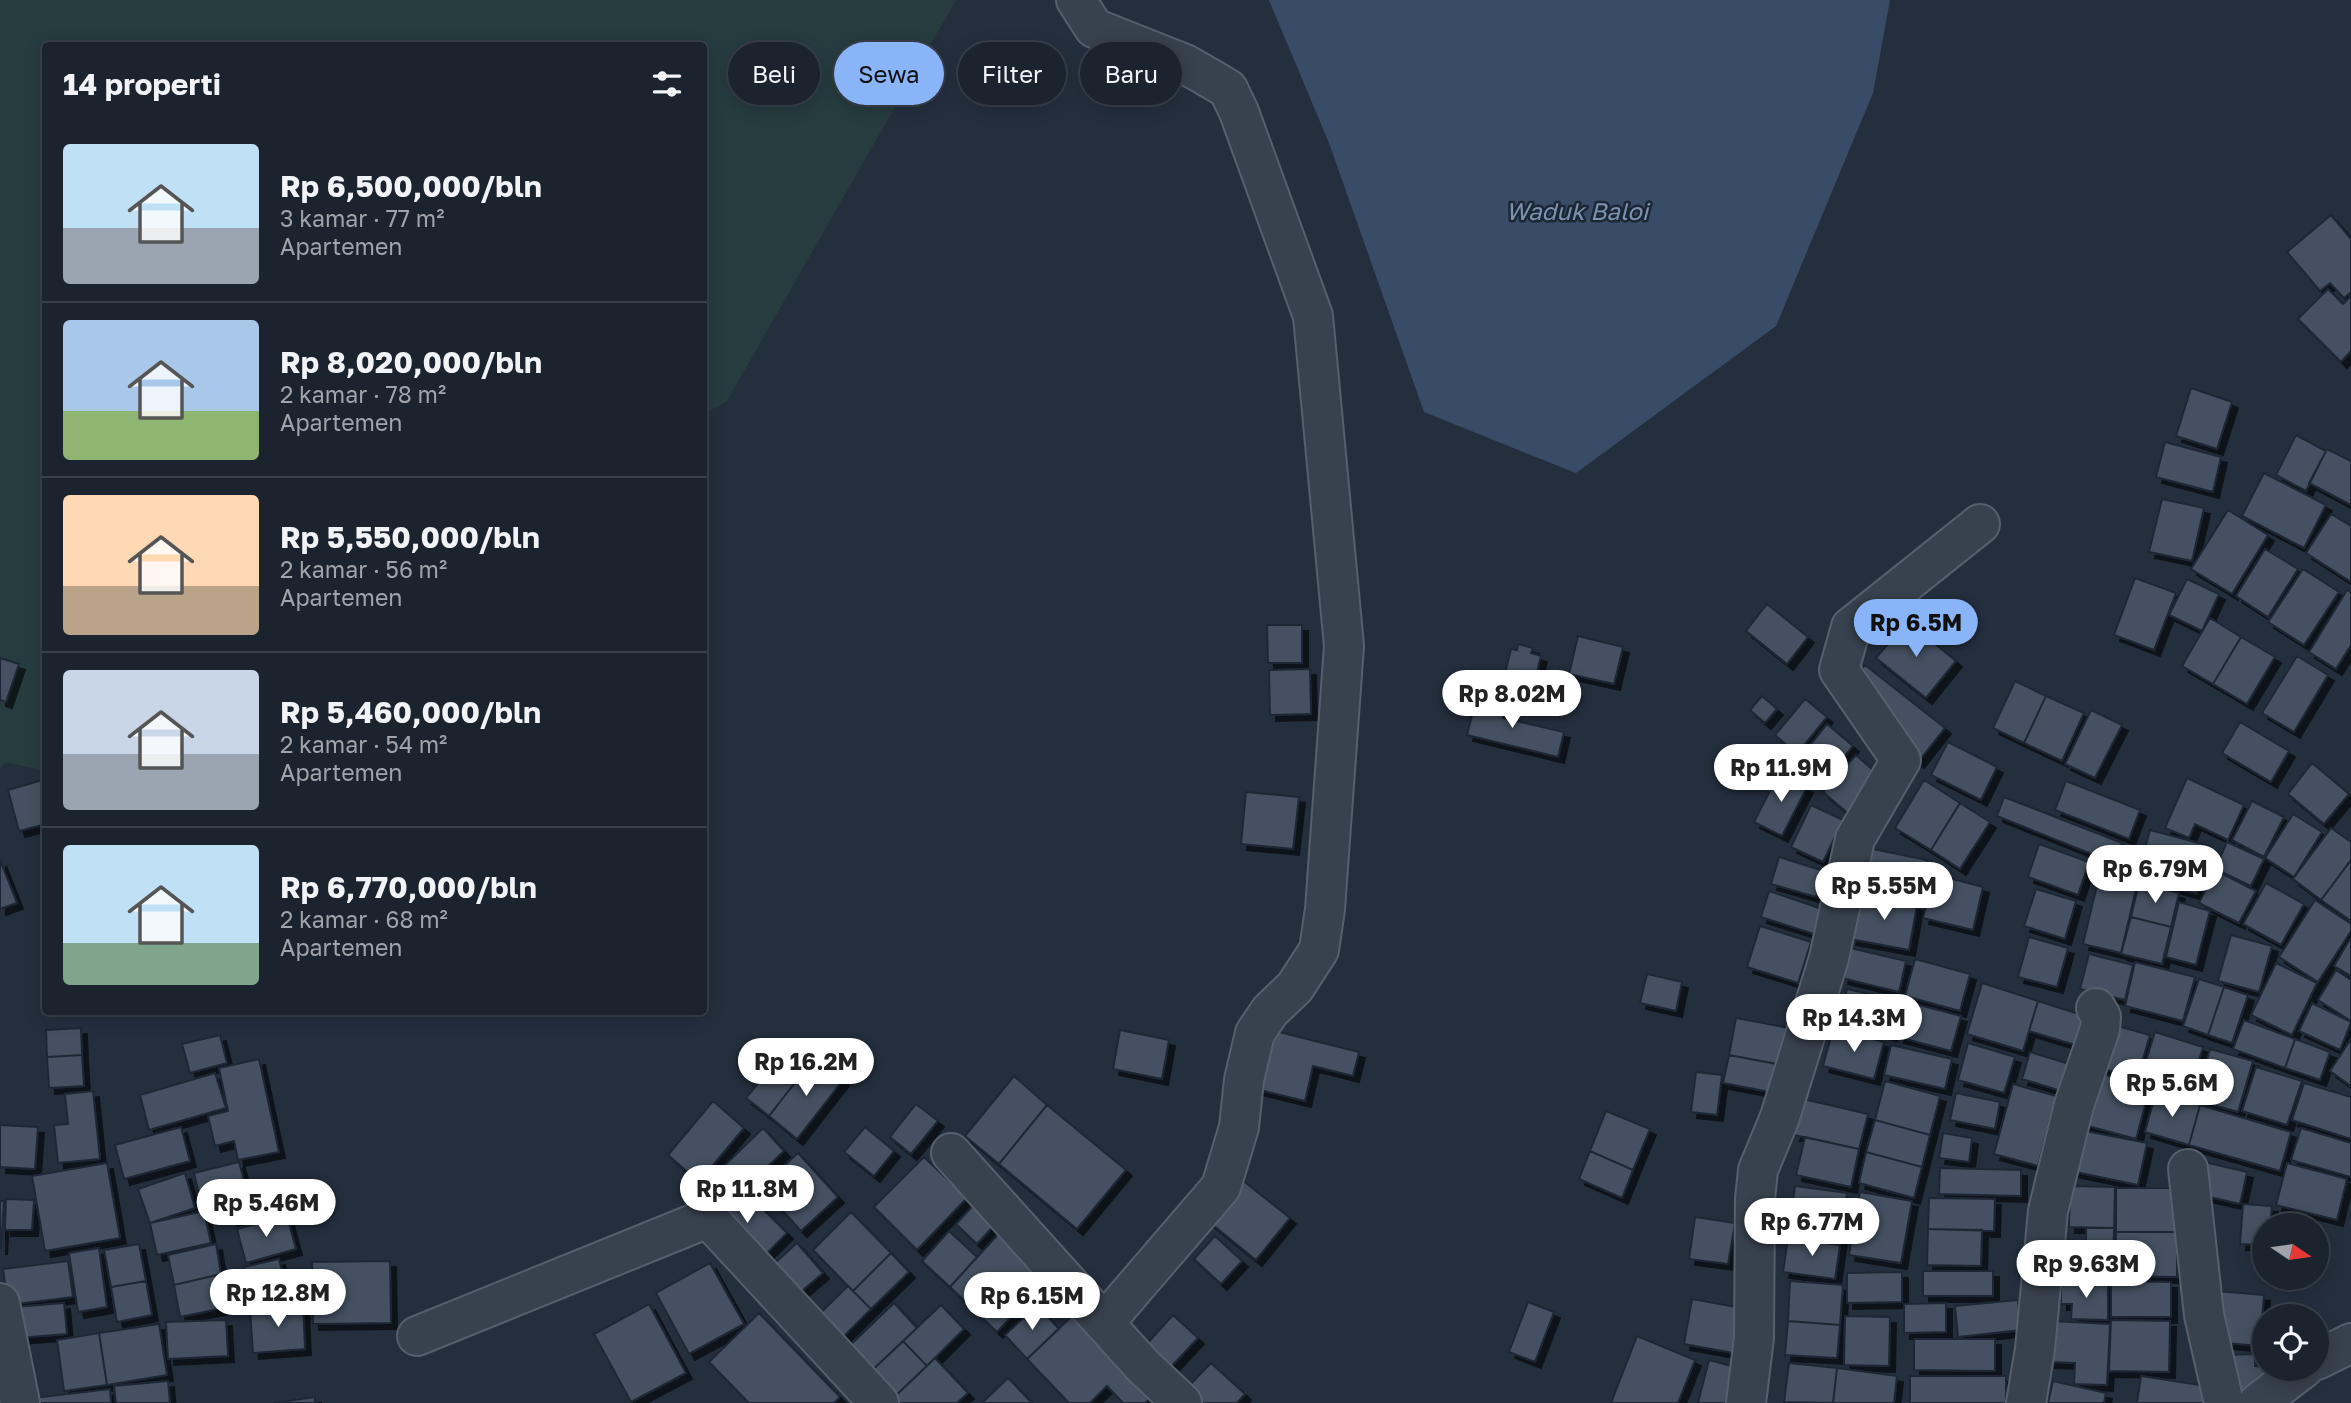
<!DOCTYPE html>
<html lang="id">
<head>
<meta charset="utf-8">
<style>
	body { margin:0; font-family:"Golos Text",sans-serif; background:#242b36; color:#f1f3f6; height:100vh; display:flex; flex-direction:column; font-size:26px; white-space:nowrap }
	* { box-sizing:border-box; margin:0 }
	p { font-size:23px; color:#a0a4aa }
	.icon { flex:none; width:38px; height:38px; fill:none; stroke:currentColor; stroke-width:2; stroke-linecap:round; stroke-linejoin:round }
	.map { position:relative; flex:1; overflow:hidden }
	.panel { position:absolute; left:42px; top:42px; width:665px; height:973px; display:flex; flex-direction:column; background:#1b232e; border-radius:7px; box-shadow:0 4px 18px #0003,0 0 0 2px #39404a }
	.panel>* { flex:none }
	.top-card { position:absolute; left:728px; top:42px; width:665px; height:63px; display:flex; gap:14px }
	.needle { width:46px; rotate:103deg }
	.controls { position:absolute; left:2252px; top:1213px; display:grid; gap:14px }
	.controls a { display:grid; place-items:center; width:77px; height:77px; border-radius:50%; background:#1b232e; box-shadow:0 4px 18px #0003,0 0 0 2px #39404a; font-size:35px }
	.price { position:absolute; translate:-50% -60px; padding:0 16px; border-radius:24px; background:#fff; color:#222; font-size:23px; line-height:46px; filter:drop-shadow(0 2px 4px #0008) }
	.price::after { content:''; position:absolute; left:50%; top:42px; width:21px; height:16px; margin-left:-10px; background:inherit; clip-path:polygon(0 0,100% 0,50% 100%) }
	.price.current { background:#8ab4f8; color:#111 }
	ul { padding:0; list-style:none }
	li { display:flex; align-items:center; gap:21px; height:175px; padding:0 21px }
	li+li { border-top:2px solid #39404a }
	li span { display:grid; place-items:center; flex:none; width:196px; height:140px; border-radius:7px; color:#555 }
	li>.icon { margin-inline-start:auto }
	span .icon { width:84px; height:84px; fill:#fffc; stroke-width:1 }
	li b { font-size:30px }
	h2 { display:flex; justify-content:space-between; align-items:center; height:84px; padding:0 21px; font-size:30px }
	.pill { padding:0 24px; border-radius:32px; background:#1b232e; box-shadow:0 4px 18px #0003,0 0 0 2px #39404a; font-size:24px; line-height:63px }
	.pill.current { background:#8ab4f8; color:#111 }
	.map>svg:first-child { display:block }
</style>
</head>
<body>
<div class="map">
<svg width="2351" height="1403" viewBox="0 0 2351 1403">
	<defs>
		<filter id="shadow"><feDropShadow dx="6" dy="6" stdDeviation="0" flood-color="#0009"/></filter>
	</defs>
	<rect width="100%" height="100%" fill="#242f3e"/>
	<path fill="#263c3f" d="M0,0H956L727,401L704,414V46H46L45,771L6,762L0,768Z"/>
	<path fill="#394c67" d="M1269,0H1890L1873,93L1776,326L1576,473L1424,412L1329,143Z"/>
	<path fill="#455162" stroke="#1f2835" stroke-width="2" filter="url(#shadow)" d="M2331,215L2351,239V292L2344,298L2330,283L2320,291L2287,252Z
		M2328,289L2343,304L2351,296V351L2341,362L2298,319Z
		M2191,388L2232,402L2217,449L2176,436Z
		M2296,435L2326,451L2306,491L2276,475Z
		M2165,442L2221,457L2213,492L2156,477Z
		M2327,449L2351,461V505L2309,483Z
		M2264,473L2326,505L2304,548L2242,516Z
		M2162,499L2204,508L2192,561L2149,552Z
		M2228,510L2268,535L2232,594L2191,569Z
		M2331,514L2351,526V582L2306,553Z
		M2265,549L2298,569L2268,617L2236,596Z
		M2303,569L2339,592L2304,645L2268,622Z
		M2135,578L2176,593L2154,650L2114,635Z
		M2187,579L2219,594L2202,631L2169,615Z
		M2347,590L2351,592V645L2336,669L2309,652Z
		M1767,604L1808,637L1787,664L1746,631Z
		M2210,618L2241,637L2213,684L2182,666Z
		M1907,621L1956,661L1926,698L1876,658Z
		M1267,625H1302V663H1268Z
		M1578,636L1623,647L1614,684L1569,674Z
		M2241,637L2275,657L2247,704L2213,684Z
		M1518,644L1533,648L1531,653L1541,656L1535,680L1505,673L1511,649L1517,650Z
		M2297,656L2328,675L2294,732L2262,713Z
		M0,658L19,664L6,702L0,700Z
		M1865,665L1945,728L1918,762L1838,699Z
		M1310,669L1311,714L1270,715L1269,670Z
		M2015,681L2046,696L2024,743L1993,728Z
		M1762,696L1777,709L1765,723L1750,710Z
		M2046,696L2084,713L2062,761L2024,743Z
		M1476,699L1506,707L1503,718L1564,732L1558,757L1467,735Z
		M1805,699L1827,717L1797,754L1775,735Z
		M2091,710L2122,725L2095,778L2065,764Z
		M2240,722L2289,751L2271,782L2222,753Z
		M1827,724L1853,746L1820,786L1794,765Z
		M1948,742L1997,767L1981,800L1931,775Z
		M1856,755L1883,779L1851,816L1823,792Z
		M2312,763L2349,794L2324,824L2288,794Z
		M1779,773L1807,787L1782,836L1754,822Z
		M2187,778L2244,805L2228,840L2195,824L2189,838L2165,828Z
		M46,779V824L19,831L8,790Z
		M1924,780L1960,803L1931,850L1895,828Z
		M2066,781L2140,810L2129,839L2055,810Z
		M1246,792L1299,797L1293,849L1241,844Z
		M2004,797L2122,843L2114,863L1997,816Z
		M2252,801L2284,817L2264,857L2232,840Z
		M1960,803L1990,822L1960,869L1931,850Z
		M1811,805L1843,820L1823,862L1791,847Z
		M2293,814L2322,832L2294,877L2265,858Z
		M2331,828L2351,842V860L2321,900L2293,879Z
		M2150,830L2210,846L2197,894L2137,877Z
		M2227,842L2264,859L2251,886L2215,869Z
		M2039,844L2089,862L2078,895L2028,877Z
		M1868,848L1927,860L1919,897L1859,885Z
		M1779,857L1824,871L1816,897L1771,884Z
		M0,860L17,903L0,909Z
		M2351,860V921L2321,900Z
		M2215,870L2256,891L2239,923L2199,903Z
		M1934,874L1983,887L1973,930L1923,918Z
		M2098,881L2136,889L2121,953L2083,944Z
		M2139,883L2179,893L2171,927L2131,917Z
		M2266,883L2304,904L2281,945L2243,924Z
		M2036,889L2076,901L2065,939L2024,926Z
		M1769,891L1822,909L1814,934L1761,917Z
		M1858,894L1917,905L1909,950L1850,939Z
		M2315,900L2351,924V931L2318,982L2279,957Z
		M2179,902L2210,911L2196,965L2166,957Z
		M2131,917L2171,927L2162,964L2121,954Z
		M1760,926L1811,942L1798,983L1747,967Z
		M2231,935L2272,946L2259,992L2218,981Z
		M2029,937L2068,948L2057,987L2018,977Z
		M2350,939H2351V976L2334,966Z
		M1850,948L1906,961L1899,992L1842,978Z
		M2089,954L2133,965L2125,1000L2080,989Z
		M1915,959L1970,974L1960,1011L1905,996Z
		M2135,962L2195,977L2183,1021L2125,1006Z
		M2276,963L2317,983L2292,1035L2251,1015Z
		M2336,970L2351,980V1021L2318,1000Z
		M1647,974L1682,982L1676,1011L1640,1003Z
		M2199,979L2224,987L2208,1035L2183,1026Z
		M1982,983L2038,1001L2023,1051L1967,1034Z
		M2224,987L2248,995L2232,1043L2208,1035Z
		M1847,989L1899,1001L1891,1035L1839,1023Z
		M2038,1001L2091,1018L2082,1047L2029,1031Z
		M1908,1002L1961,1016L1951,1051L1898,1037Z
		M2312,1003L2351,1022L2340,1050L2299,1031Z
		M1736,1018L1789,1028L1782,1065L1729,1055Z
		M2244,1020L2295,1039L2285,1068L2233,1049Z
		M2110,1024L2150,1035L2137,1079L2097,1067Z
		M81,1028L82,1055L47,1057L46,1030Z
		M1833,1029L1884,1042L1874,1079L1823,1066Z
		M1120,1030L1169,1040L1162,1079L1113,1069Z
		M1271,1030L1359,1052L1353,1076L1313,1066L1305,1101L1256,1089Z
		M2155,1032L2203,1047L2189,1094L2140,1080Z
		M220,1035L227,1063L190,1073L182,1044Z
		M2295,1039L2330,1052L2320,1080L2285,1068Z
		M2351,1039V1086L2330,1071Z
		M1968,1043L2015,1057L2004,1093L1958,1080Z
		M1891,1045L1952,1059L1945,1089L1884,1075Z
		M2210,1049L2253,1061L2238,1112L2195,1100Z
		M785,1050L807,1067L769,1116L746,1098Z
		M2030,1052L2076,1066L2068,1093L2022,1079Z
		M82,1055L84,1086L49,1088L47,1057Z
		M1729,1055L1781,1065L1775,1093L1723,1083Z
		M815,1057L843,1080L797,1139L769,1116Z
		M259,1059L279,1152L238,1160L234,1141L215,1146L208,1116L228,1111L219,1068Z
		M2256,1067L2302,1081L2287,1125L2242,1111Z
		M2091,1071L2150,1087L2136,1139L2077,1123Z
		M1696,1072L1722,1075L1717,1115L1691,1112Z
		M215,1073L226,1108L149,1130L140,1095Z
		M1014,1076L1047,1105L999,1164L965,1136Z
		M1885,1081L1940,1096L1930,1135L1875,1120Z
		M2304,1083L2351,1097V1139L2292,1120Z
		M2013,1084L2056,1096L2038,1166L1994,1154Z
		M93,1091L100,1159L58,1163L54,1125L68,1124L65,1094Z
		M2156,1092L2200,1105L2189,1145L2145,1132Z
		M1956,1093L2000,1102L1995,1129L1950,1120Z
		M1803,1099L1868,1114L1859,1149L1794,1135Z
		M713,1101L744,1128L699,1182L668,1155Z
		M916,1104L938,1121L911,1154L890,1137Z
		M1047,1105L1126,1170L1077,1229L999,1164Z
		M2200,1105L2291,1132L2280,1171L2189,1145Z
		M1606,1111L1650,1129L1633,1170L1590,1151Z
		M1875,1120L1930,1135L1922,1167L1866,1152Z
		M0,1125L38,1127L35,1169L0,1167Z
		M181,1127L190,1161L124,1179L115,1145Z
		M865,1127L894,1151L874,1176L844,1152Z
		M763,1128L784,1151L741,1192L720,1170Z
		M2301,1128L2351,1143V1177L2291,1160Z
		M2075,1129L2147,1143L2138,1185L2066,1170Z
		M1943,1133L1972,1138L1969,1162L1939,1158Z
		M1805,1137L1859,1149L1851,1187L1796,1175Z
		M1590,1151L1633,1170L1622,1198L1579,1179Z
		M1866,1152L1922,1167L1914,1198L1859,1183Z
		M798,1153L838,1197L801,1231L761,1187Z
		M924,1157L967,1198L917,1250L874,1207Z
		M2200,1161L2247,1172L2240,1204L2192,1193Z
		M239,1162L246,1188L200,1199L194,1173Z
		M107,1163L120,1238L45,1251L32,1176Z
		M2287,1163L2347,1179L2337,1220L2276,1205Z
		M1940,1168L2021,1170V1196L1939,1194Z
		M185,1173L195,1208L150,1223L138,1189Z
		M1241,1179L1290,1218L1256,1260L1208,1221Z
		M269,1185L274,1211L231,1220L224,1195Z
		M1795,1186L1847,1193L1840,1245L1788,1238Z
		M2070,1186L2115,1187L2114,1228L2069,1227Z
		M2116,1188H2177V1232H2116Z
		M720,1190L738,1207L749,1195L787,1233L754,1266L706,1203Z
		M1860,1192L1912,1201L1901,1263L1849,1255Z
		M1929,1198L1995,1199L1994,1231L1928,1229Z
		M6,1199L34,1200L32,1230H5Z
		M979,1199L1000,1219L977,1244L956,1224Z
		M0,1201H4L1,1248H0Z
		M2243,1204L2272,1206L2270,1225H2273H2264V1266H2258L2260,1245L2240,1244Z
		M204,1211L211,1243L157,1255L150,1223Z
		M851,1212L891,1253L853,1291L813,1250Z
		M287,1216L296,1249L246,1263L237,1229Z
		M1695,1217L1735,1223L1728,1264L1689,1259Z
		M2086,1228H2114L2113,1276L2056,1275L2057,1244L2086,1245Z
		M1003,1229L1051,1274L997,1332L950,1287Z
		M1928,1229L1982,1230L1981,1266L1927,1265Z
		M949,1231L977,1257L950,1287L922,1261Z
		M2116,1232H2177V1277L2115,1276Z
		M1215,1236L1242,1261L1221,1284L1194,1259Z
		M1788,1238L1840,1245L1835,1279L1783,1272Z
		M797,1243L823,1273L790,1301L765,1272Z
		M139,1244L146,1281L111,1287L104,1250Z
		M216,1244L221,1274L174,1285L168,1255Z
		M99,1248L107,1307L78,1312L69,1253Z
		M891,1253L909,1272L871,1309L853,1291Z
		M279,1259L285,1283L249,1292L244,1267Z
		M68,1261L73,1297L8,1305L3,1269Z
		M390,1261L391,1323L313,1324L312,1262Z
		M710,1263L744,1324L689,1354L656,1293Z
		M1923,1271H1993V1296H1923Z
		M1902,1272V1302L1847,1303V1273Z
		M221,1274L228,1307L180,1317L174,1285Z
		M146,1281L152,1315L117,1322L111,1287Z
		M1790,1281L1843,1285L1840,1325L1788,1321Z
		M2111,1281L2171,1282V1317H2111Z
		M2061,1282H2108V1320L2071,1319L2072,1304H2061Z
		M848,1286L871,1309L826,1354L803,1330Z
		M2217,1291L2264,1295L2260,1346L2213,1342Z
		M1692,1299L1747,1309L1739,1354L1684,1344Z
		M2018,1300L2021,1330L1958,1337L1955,1306Z
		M1528,1302L1554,1312L1535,1362L1509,1352Z
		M64,1303L67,1334L17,1338L15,1307Z
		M894,1303L917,1328L863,1379L840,1355Z
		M1946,1303V1332L1904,1333V1304Z
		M649,1304L686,1373L631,1402L594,1334Z
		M303,1305L305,1349L253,1353L250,1309Z
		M941,1305L964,1329L927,1366L903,1341Z
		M1037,1305L1059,1329L1027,1359L1005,1335Z
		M1077,1311L1155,1394L1145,1403H1123L1107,1386L1090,1403H1069L1027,1359Z
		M759,1313L840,1397L834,1403H749L709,1362Z
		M1173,1315L1198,1338L1168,1370L1144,1347Z
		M1845,1316L1890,1317L1889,1366L1844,1365Z
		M226,1320L228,1356L168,1359L166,1322Z
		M2111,1320L2170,1321L2169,1372L2109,1371Z
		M1788,1321L1840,1325L1837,1358L1785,1355Z
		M2051,1321L2110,1324L2107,1385L2074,1384L2075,1363L2049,1362Z
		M159,1324L167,1375L107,1385L99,1333Z
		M99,1333L107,1385L64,1391L57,1340Z
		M1637,1336L1695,1360L1678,1403H1611Z
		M1914,1339H1995V1371L1914,1370Z
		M903,1341L927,1366L888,1403L863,1379Z
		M2255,1354V1366L2272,1368L2256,1400H2224V1355Z
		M935,1358L968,1393L957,1403H888Z
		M1709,1360L1739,1368L1731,1403H1698Z
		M1211,1363L1245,1394L1237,1403H1195L1183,1392Z
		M1789,1363L1837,1368L1833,1403L1784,1402Z
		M1837,1368L1897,1376L1894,1403H1833Z
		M1910,1376H2006V1403H1910Z
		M2141,1376L2206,1386L2203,1403H2137Z
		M1008,1378L1032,1403H982Z
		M168,1381L170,1403H116L114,1386Z
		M2053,1381L2106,1393L2104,1403H2048Z
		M110,1389L111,1403H34L33,1398Z
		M315,1397V1403H274Z"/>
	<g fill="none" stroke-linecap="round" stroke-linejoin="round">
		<g stroke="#565f6c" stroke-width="42">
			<path id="minor" d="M1076,0L1094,28L1185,64L1213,80L1228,89L1239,112L1313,316L1344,646L1325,909L1319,950L1295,987L1270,1011L1255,1033L1244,1080L1239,1127L1221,1187L1104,1323
				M951,1153L1142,1365L1182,1403
				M2188,1169L2204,1315L2224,1403
				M0,1303L20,1403
				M417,1336L708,1218L879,1403
				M2317,1360L2351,1343
				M1746,1403L1754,1338L1755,1199L1758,1170L1780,1117L1829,958L1855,839L1901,760L1839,670L1851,627L1980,524
				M2026,1403L2035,1349L2048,1211L2074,1105L2100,1029L2101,1017L2096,1008
				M2258,1403L2304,1368"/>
		</g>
		<use href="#minor" stroke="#38414e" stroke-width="38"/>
	</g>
	<g text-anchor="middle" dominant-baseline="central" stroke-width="5" stroke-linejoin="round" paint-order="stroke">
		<g font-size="24" font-style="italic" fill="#7c92b1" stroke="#1d2633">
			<text x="1577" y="210">Waduk Baloi</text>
		</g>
	</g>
</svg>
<div class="controls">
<a><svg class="needle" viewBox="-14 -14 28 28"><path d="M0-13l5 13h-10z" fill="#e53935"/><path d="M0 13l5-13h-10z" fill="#a0a4aa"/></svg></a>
<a><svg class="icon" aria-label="locate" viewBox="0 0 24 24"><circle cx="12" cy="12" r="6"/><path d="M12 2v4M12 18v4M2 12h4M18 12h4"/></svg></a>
</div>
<b class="price current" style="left:1916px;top:659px">Rp 6.5M</b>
<b class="price" style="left:1512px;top:730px">Rp 8.02M</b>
<b class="price" style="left:1781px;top:804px">Rp 11.9M</b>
<b class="price" style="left:2155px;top:905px">Rp 6.79M</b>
<b class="price" style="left:1884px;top:922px">Rp 5.55M</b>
<b class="price" style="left:1854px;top:1054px">Rp 14.3M</b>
<b class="price" style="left:806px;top:1098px">Rp 16.2M</b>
<b class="price" style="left:2172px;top:1119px">Rp 5.6M</b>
<b class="price" style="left:747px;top:1225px">Rp 11.8M</b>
<b class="price" style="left:266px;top:1239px">Rp 5.46M</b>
<b class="price" style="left:1812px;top:1258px">Rp 6.77M</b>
<b class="price" style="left:2086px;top:1300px">Rp 9.63M</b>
<b class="price" style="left:278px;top:1329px">Rp 12.8M</b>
<b class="price" style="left:1032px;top:1332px">Rp 6.15M</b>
<div class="top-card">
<a class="pill">Beli</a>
<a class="pill current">Sewa</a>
<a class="pill">Filter</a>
<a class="pill">Baru</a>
</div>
<section class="panel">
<h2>14 properti<svg class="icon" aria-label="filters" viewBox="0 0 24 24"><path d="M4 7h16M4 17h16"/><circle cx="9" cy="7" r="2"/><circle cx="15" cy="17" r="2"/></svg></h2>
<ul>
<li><span style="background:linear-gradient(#bfe0f5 60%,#9aa5b1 0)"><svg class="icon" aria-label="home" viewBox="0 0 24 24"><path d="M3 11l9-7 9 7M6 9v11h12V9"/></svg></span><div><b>Rp 6,500,000/bln</b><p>3 kamar · 77 m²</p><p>Apartemen</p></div></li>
<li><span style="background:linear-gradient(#a9c7e8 65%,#8fb573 0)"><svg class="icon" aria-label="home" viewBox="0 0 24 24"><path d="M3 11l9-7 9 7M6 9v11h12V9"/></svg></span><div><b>Rp 8,020,000/bln</b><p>2 kamar · 78 m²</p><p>Apartemen</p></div></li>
<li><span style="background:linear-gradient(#ffd9b3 65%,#b9a48a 0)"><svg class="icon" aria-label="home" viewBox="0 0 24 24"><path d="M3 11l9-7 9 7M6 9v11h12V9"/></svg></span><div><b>Rp 5,550,000/bln</b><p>2 kamar · 56 m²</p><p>Apartemen</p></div></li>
<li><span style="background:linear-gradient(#c9d6e8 60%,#9aa5b1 0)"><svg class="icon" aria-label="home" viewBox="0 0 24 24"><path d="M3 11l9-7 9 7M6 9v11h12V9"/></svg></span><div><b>Rp 5,460,000/bln</b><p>2 kamar · 54 m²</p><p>Apartemen</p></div></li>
<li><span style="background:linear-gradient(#bfe0f5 70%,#7fa58c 0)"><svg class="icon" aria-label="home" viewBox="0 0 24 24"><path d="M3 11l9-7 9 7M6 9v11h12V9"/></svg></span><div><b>Rp 6,770,000/bln</b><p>2 kamar · 68 m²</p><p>Apartemen</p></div></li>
</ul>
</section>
</div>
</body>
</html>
